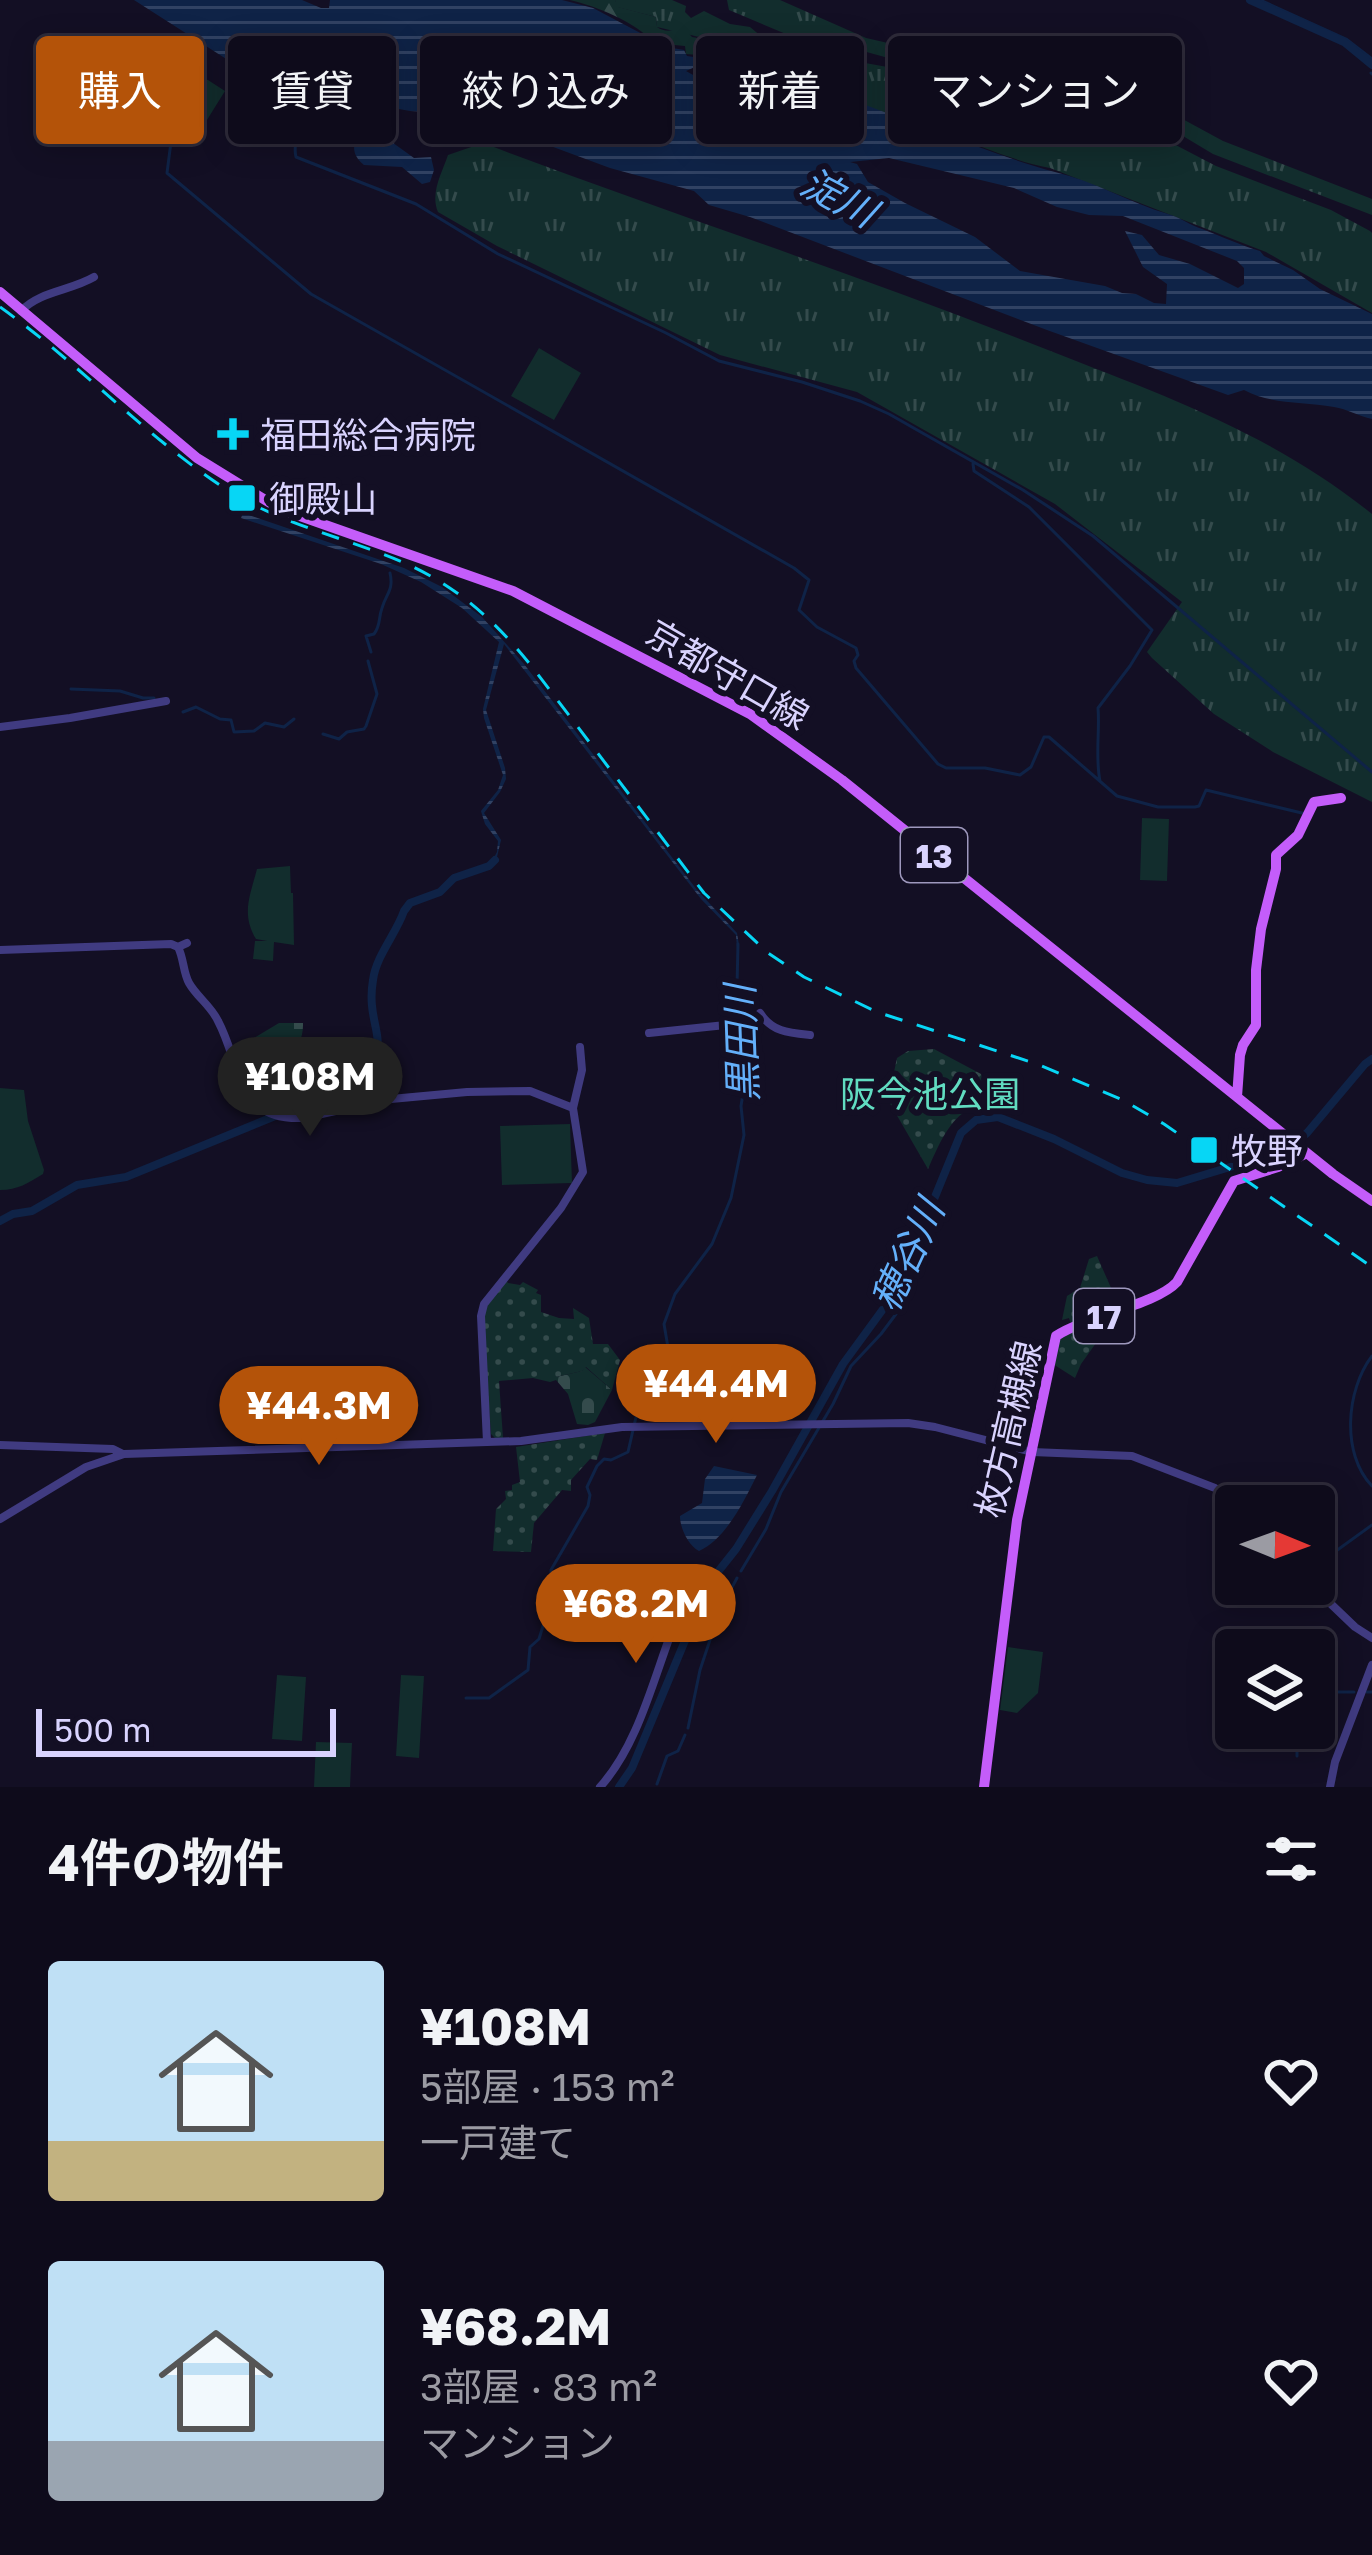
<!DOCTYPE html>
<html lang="ja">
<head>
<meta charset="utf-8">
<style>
	body { margin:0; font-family:"Golos Text","Noto Sans JP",sans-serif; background:#1c1928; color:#f1f3f6; height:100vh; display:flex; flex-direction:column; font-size:45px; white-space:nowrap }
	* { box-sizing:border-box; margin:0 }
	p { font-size:39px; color:#9b9ba3 }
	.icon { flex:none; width:66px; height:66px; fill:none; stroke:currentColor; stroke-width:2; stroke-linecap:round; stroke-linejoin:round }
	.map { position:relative; height:1787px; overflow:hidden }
	.sheet { display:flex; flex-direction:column; background:#0e0b1b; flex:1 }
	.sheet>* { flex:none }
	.hud { position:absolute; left:36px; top:36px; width:1302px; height:108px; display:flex; gap:24px }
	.needle { width:78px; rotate:91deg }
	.buttons { position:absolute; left:1215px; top:1485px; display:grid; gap:24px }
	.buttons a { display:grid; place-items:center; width:120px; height:120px; border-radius:12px; background:#0e0b1b; box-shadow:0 6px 30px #0003,0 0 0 3px #2e2b3a; font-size:60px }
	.scale { position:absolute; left:36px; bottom:30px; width:300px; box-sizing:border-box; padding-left:12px; border:6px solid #d9d3fe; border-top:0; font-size:33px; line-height:42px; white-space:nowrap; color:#d9d3fe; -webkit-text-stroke:9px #130f24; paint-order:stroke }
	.price { position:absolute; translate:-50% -102px; padding:0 27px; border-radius:42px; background:#b45309; color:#fff; font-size:39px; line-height:78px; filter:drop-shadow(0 3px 6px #0008) }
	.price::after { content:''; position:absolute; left:50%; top:72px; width:36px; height:27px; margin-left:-18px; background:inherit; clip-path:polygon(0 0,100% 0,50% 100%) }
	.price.on { background:#222; color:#fff }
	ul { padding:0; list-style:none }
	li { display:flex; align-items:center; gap:36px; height:300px; padding:0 48px }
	li span { display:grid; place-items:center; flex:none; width:336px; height:240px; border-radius:12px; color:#555 }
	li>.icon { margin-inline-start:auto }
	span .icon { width:144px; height:144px; fill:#fffc; stroke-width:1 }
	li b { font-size:51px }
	h2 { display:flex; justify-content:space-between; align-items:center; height:144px; padding:0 48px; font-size:51px }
	.pill { padding:0 42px; border-radius:12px; background:#0e0b1b; box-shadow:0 6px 30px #0003,0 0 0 3px #2e2b3a; font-size:42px; line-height:108px }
	.pill.on { background:#b45309; color:#fff }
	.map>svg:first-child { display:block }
</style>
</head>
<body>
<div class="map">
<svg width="1372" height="1787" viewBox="0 0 1372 1787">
	<defs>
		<pattern id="grass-tufts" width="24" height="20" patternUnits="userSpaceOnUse" patternTransform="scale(3)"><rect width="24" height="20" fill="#122d2d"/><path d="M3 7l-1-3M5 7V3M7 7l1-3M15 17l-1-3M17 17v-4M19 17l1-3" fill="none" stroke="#344b4c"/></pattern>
		<pattern id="forest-firs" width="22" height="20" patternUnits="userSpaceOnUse" patternTransform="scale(3)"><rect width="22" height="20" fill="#122d2d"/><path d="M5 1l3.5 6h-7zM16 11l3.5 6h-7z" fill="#344b4c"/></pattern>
		<pattern id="cemetery-stones" width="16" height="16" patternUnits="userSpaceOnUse" patternTransform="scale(3)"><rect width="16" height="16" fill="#122d2d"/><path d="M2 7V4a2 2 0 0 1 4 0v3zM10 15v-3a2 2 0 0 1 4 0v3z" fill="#344b4c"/></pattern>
		<pattern id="park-dots" width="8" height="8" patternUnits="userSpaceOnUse" patternTransform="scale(3)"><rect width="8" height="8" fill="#122d2d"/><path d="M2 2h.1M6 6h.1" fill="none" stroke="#344b4c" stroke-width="1.8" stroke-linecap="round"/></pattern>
		<pattern id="water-rules" width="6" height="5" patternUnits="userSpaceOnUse" patternTransform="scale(3)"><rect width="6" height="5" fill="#0f2347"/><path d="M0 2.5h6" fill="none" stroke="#314263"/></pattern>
	</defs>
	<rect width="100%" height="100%" fill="#130f24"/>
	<path fill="url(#grass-tufts)" d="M615,0H672L686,6L685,12L691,18L704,11L730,24L750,27L762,37L791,49L839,62L854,61L1026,92C1018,100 1005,100 1006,113H1021L1031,93L1074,102L1143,128L1216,166L1331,210L1370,231L1372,233V313L1266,252L1050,168C1016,162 982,146 949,135C936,130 928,122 913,123L814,90L791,78L800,66L794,62L769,59L733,45L657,27L656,17L617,7Z
		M727,0H780L866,38L901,46L1015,61L1094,80L1142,97L1223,141L1372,199V215L1213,154L1173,130L1089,98L1022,82L921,67L863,51L817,47L729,10Z
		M483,143C671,214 862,276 1048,350C1165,396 1273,434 1372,514V802L1273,752L1214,714L1152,658L1147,652L1182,602L1055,504L857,392L720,355L497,246L438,212C430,193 442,173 448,155Z"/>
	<path fill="url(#forest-firs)" d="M570,0H615L618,7L656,17L657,27C665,33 675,31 682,26L692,37L733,45L769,59L801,66L791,78L763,67L726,57L686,54L685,46L654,43C636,22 596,6 570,0Z"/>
	<path fill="url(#cemetery-stones)" d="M279,1023H303C304,1057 274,1058 249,1069L239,1047Z
		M585,1367L612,1390L595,1422L588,1425L577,1424L568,1394L556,1380V1377L582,1371Z"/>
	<path fill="url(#park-dots)" d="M934,1049L981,1074L991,1100C985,1103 978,1105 971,1108C949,1118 937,1149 928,1169L888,1100L897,1058L908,1051Z
		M1097,1256L1119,1306L1071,1324L1069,1318L1062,1320L1067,1296L1080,1288L1089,1259Z
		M504,1277L508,1283L520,1285L523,1282L538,1290L536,1293L541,1295V1312L559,1318L574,1319L573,1308L589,1318L593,1344H608L620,1360L612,1390L586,1367L582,1371L556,1377V1380L550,1382L533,1378L499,1381L503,1438H495L491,1434L482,1311Z
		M1119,1314L1121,1332L1101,1336L1081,1364L1075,1378L1053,1364L1059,1341L1063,1336Z
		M605,1433L597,1460L590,1459L571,1480V1491L562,1490L534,1523L531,1552L493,1551L496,1509L506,1499L505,1491L512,1490V1485L520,1482L516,1447Z"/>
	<path fill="#122d2d" d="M131,33L157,42L162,52L139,88L108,67Z
		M190,76L208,80L225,91L202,128L170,107Z
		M539,348L581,373L554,420L511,396Z
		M1142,818L1169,819L1167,881L1140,880Z
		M290,866L291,893H293L294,945L274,942L273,961L253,959L255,941H267L256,939C241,914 250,896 257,869Z
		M0,1088L24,1090L28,1121L44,1170L43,1174C28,1183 18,1190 0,1190Z
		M570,1124L572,1183L502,1185L500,1126Z
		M1008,1647L1043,1652L1038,1693L1017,1713L1000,1710Z
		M277,1675L306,1677L302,1741L272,1739Z
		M401,1675L424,1676L419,1758L396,1756Z
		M316,1742L352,1743L350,1787H314Z"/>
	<path fill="url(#water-rules)" fill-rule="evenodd" d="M134,0H302L321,8H329L330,0H562L593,8L646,36L655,45L684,50L687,56L732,63H704L686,71L702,80L741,92C759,85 772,96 790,94C796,93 802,90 808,88L843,102L855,101L916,124H924L933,130C973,145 1017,162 1055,172C1094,181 1130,203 1168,214C1180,217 1191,226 1202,229C1223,237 1240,245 1260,251L1264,256L1293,270L1320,289L1372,314V419C1359,416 1347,409 1334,407C1303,401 1272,405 1244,390L1228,395L1047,330L750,217L709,205L694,191L610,168L464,114L410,111L267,85ZM889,158L1014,188L1057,207L1089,215L1123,216L1237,261L1244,268V284L1238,288L1190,264L1159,255L1142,235L1125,231L1143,267L1167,284L1166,304L1154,303L1136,294L1122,293L1105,286L1020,271L975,237L905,203L868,182L857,164L850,162Z
		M366,132L382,135L414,158L431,157L434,170L430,182L422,184L402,167L364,165C351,155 350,140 366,132Z
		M243,513L404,568L442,587L482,617L524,664L697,890L737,933L739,945L737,949L736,935L701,899L504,644L486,710L505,768L506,779L500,792L484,813L501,840L496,861L489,867L497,852L498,841L485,824L481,811L498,790L503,775L484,718L483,709L499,642L462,608L421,582L381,564L241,518Z
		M714,1466L757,1475C744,1501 726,1539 699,1551C688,1545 680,1528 680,1516L702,1503L705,1479Z"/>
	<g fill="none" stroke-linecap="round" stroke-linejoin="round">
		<path stroke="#0f2347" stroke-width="3" d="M1260,0L1346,39L1372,59
			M188,36L181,64L167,173L311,294L794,568L809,580L799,610L817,627L856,648L858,655L854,661L856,668L938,764L946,768H985L1020,775L1031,767L1044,737H1049L1117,796L1158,807H1195L1199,806L1206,790L1306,814
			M1371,73L1372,74
			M293,89C288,105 295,112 297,128C298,140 293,145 296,157L416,204L498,254L666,333L719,361L802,382L860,401L889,414L1023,490L1093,536L1372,772
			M973,464L974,471L1029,507L1152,630L1130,666L1098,708C1100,731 1095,757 1100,781
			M371,652L366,636L374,634C381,625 378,619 382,608C386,594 394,590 390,573
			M71,689L120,691L143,698H154
			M183,712L196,707L220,719L231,720L234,732L254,731L265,723L284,727L294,719
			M323,734L339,739L347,732L364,729L366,726L377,694L368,661
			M921,1232L923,1236
			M1372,1356C1346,1390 1341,1454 1372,1486
			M1314,1570L1331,1561L1336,1551L1372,1525
			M741,1571L766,1529L781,1492L833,1404L851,1366L881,1334L899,1310L924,1253L927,1244L925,1240
			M722,1606L737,1578
			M1367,1692H1372
			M466,1698H489L528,1670L530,1647L539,1639L543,1626L564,1604L551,1576V1570L588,1506L590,1495L587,1487L597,1466L604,1459L611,1460L628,1452L639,1404L671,1365L664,1324L675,1294L712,1244L731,1198L744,1135L741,1106L745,1081L739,1054L737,986L738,944
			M1314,1708L1327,1692H1354
			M688,1728L700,1670L719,1613
			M1297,1756V1740L1302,1728
			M657,1784L667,1756L678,1751L685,1735"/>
		<path stroke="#0f2347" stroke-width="8" d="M1250,0L1344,42L1372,65
			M0,1221L13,1214L32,1211L77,1185L126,1177L280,1114L330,1095L348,1092C402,1043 364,1033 373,980C376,956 396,934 404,911L410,903L440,892L454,878L489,866L495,860
			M619,1787L632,1768L709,1583L736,1549L772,1491L843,1364L897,1290L961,1133L976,1120L998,1117L1054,1139L1122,1173L1147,1180L1177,1183L1250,1161L1294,1143L1307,1133L1365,1064L1372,1059"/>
		<path stroke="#403b81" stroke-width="8" d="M21,311C40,291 70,291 94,277
			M0,727L70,718L166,701
			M178,947C184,959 183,972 189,983C197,997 211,1006 218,1021C242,1066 235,1121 303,1118L391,1099L467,1092L530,1091L573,1108
			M0,950L171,944L178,947L187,943
			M760,1013C772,1032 789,1033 810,1035
			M649,1033L735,1024
			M487,1442L481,1316L484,1304L561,1208L583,1172L573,1108L582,1070L580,1047
			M0,1445L113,1449L123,1454
			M0,1519L86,1467L124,1454L521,1441L622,1427L908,1423L935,1427L1032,1452L1132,1456L1215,1488L1236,1509
			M1310,1584L1355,1627L1372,1638
			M600,1787C643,1740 657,1661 683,1603C688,1592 697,1582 704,1572
			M1330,1787L1335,1762L1372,1665"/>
		<path stroke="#c45dfa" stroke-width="10" d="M0,292L197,458L280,509L513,591L750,714L842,780L1333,1174L1372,1201
			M1237,1097L1240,1055L1243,1045L1256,1025V970L1261,929L1276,869V855L1298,835L1314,802L1341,798
			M984,1787L1017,1520L1056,1336C1086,1316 1156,1305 1177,1282L1234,1181L1278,1167L1307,1153"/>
		<path stroke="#07d6f5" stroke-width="3" stroke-dasharray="18 15" stroke-linecap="butt" d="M0,307C79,363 149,440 229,491C285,526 348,538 407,564C460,588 498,624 533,668L704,893L768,953L804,977L877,1012L1037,1064L1123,1100L1164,1124L1372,1267"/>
	</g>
	<g fill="#07d6f5" stroke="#130f24" stroke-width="4.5">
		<path d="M227 416h12v12h12v12h-12v12h-12v-12h-12v-12h12z"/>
		<rect x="227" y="483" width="30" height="30" rx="6"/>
		<rect x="1189" y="1135" width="30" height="30" rx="6"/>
	</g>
	<g text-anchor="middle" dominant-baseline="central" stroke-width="12" stroke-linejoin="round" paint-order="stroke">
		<g fill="#130f24" stroke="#9e98bd" stroke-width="3">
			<rect x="901" y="828" width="66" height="54" rx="9"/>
			<rect x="1074" y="1289" width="60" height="54" rx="9"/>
		</g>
		<g font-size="33" font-weight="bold" fill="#d9d3fe">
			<text x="934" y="855">13</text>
			<text x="1104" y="1316">17</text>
		</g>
		<g font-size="36" fill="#d9d3fe" stroke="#130f24" text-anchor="start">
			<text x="260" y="434">福田総合病院</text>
			<text x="269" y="498">御殿山</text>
			<text x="1231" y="1150">牧野</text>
		</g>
		<g font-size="36" fill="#d9d3fe" stroke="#130f24">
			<text transform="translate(728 674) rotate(30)">京都守口線</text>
			<text transform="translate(1008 1429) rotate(-77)">枚方高槻線</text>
		</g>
		<g font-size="36" fill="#61dcc1" stroke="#130f24">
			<text x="930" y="1093">阪今池公園</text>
		</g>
		<g font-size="39" font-style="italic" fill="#64b0fa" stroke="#130f24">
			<text transform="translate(839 197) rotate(28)">淀川</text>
			<text transform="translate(741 1043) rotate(-92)">黒田川</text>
			<text transform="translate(907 1255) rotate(-65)">穂谷川</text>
		</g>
	</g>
</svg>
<div class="buttons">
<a><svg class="needle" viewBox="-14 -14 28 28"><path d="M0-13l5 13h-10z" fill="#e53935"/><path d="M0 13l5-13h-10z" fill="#9b9ba3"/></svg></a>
<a><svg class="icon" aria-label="layers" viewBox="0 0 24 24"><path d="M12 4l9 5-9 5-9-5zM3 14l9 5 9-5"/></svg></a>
</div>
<div class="scale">500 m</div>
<b class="price on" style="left:310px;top:1139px">¥108M</b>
<b class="price" style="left:716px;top:1446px">¥44.4M</b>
<b class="price" style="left:319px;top:1468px">¥44.3M</b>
<b class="price" style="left:636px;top:1666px">¥68.2M</b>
<div class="hud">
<a class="pill on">購入</a>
<a class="pill">賃貸</a>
<a class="pill">絞り込み</a>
<a class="pill">新着</a>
<a class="pill">マンション</a>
</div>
</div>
<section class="sheet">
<h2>4件の物件<svg class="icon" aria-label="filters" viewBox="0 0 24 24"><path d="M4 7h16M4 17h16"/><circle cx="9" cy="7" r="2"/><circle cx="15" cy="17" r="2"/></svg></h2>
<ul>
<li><span style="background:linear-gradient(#bfe0f5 75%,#c2b280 0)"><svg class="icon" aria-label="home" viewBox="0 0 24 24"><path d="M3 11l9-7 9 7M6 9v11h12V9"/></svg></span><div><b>¥108M</b><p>5部屋 · 153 m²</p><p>一戸建て</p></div><svg class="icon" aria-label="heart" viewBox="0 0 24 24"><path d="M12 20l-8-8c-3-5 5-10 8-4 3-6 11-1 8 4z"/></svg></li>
<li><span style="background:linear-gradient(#bfe0f5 75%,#9aa5b1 0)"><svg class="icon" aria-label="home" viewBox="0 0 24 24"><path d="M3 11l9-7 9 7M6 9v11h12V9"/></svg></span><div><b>¥68.2M</b><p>3部屋 · 83 m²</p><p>マンション</p></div><svg class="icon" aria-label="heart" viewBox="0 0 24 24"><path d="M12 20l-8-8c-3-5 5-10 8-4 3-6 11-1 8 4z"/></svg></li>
</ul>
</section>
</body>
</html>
